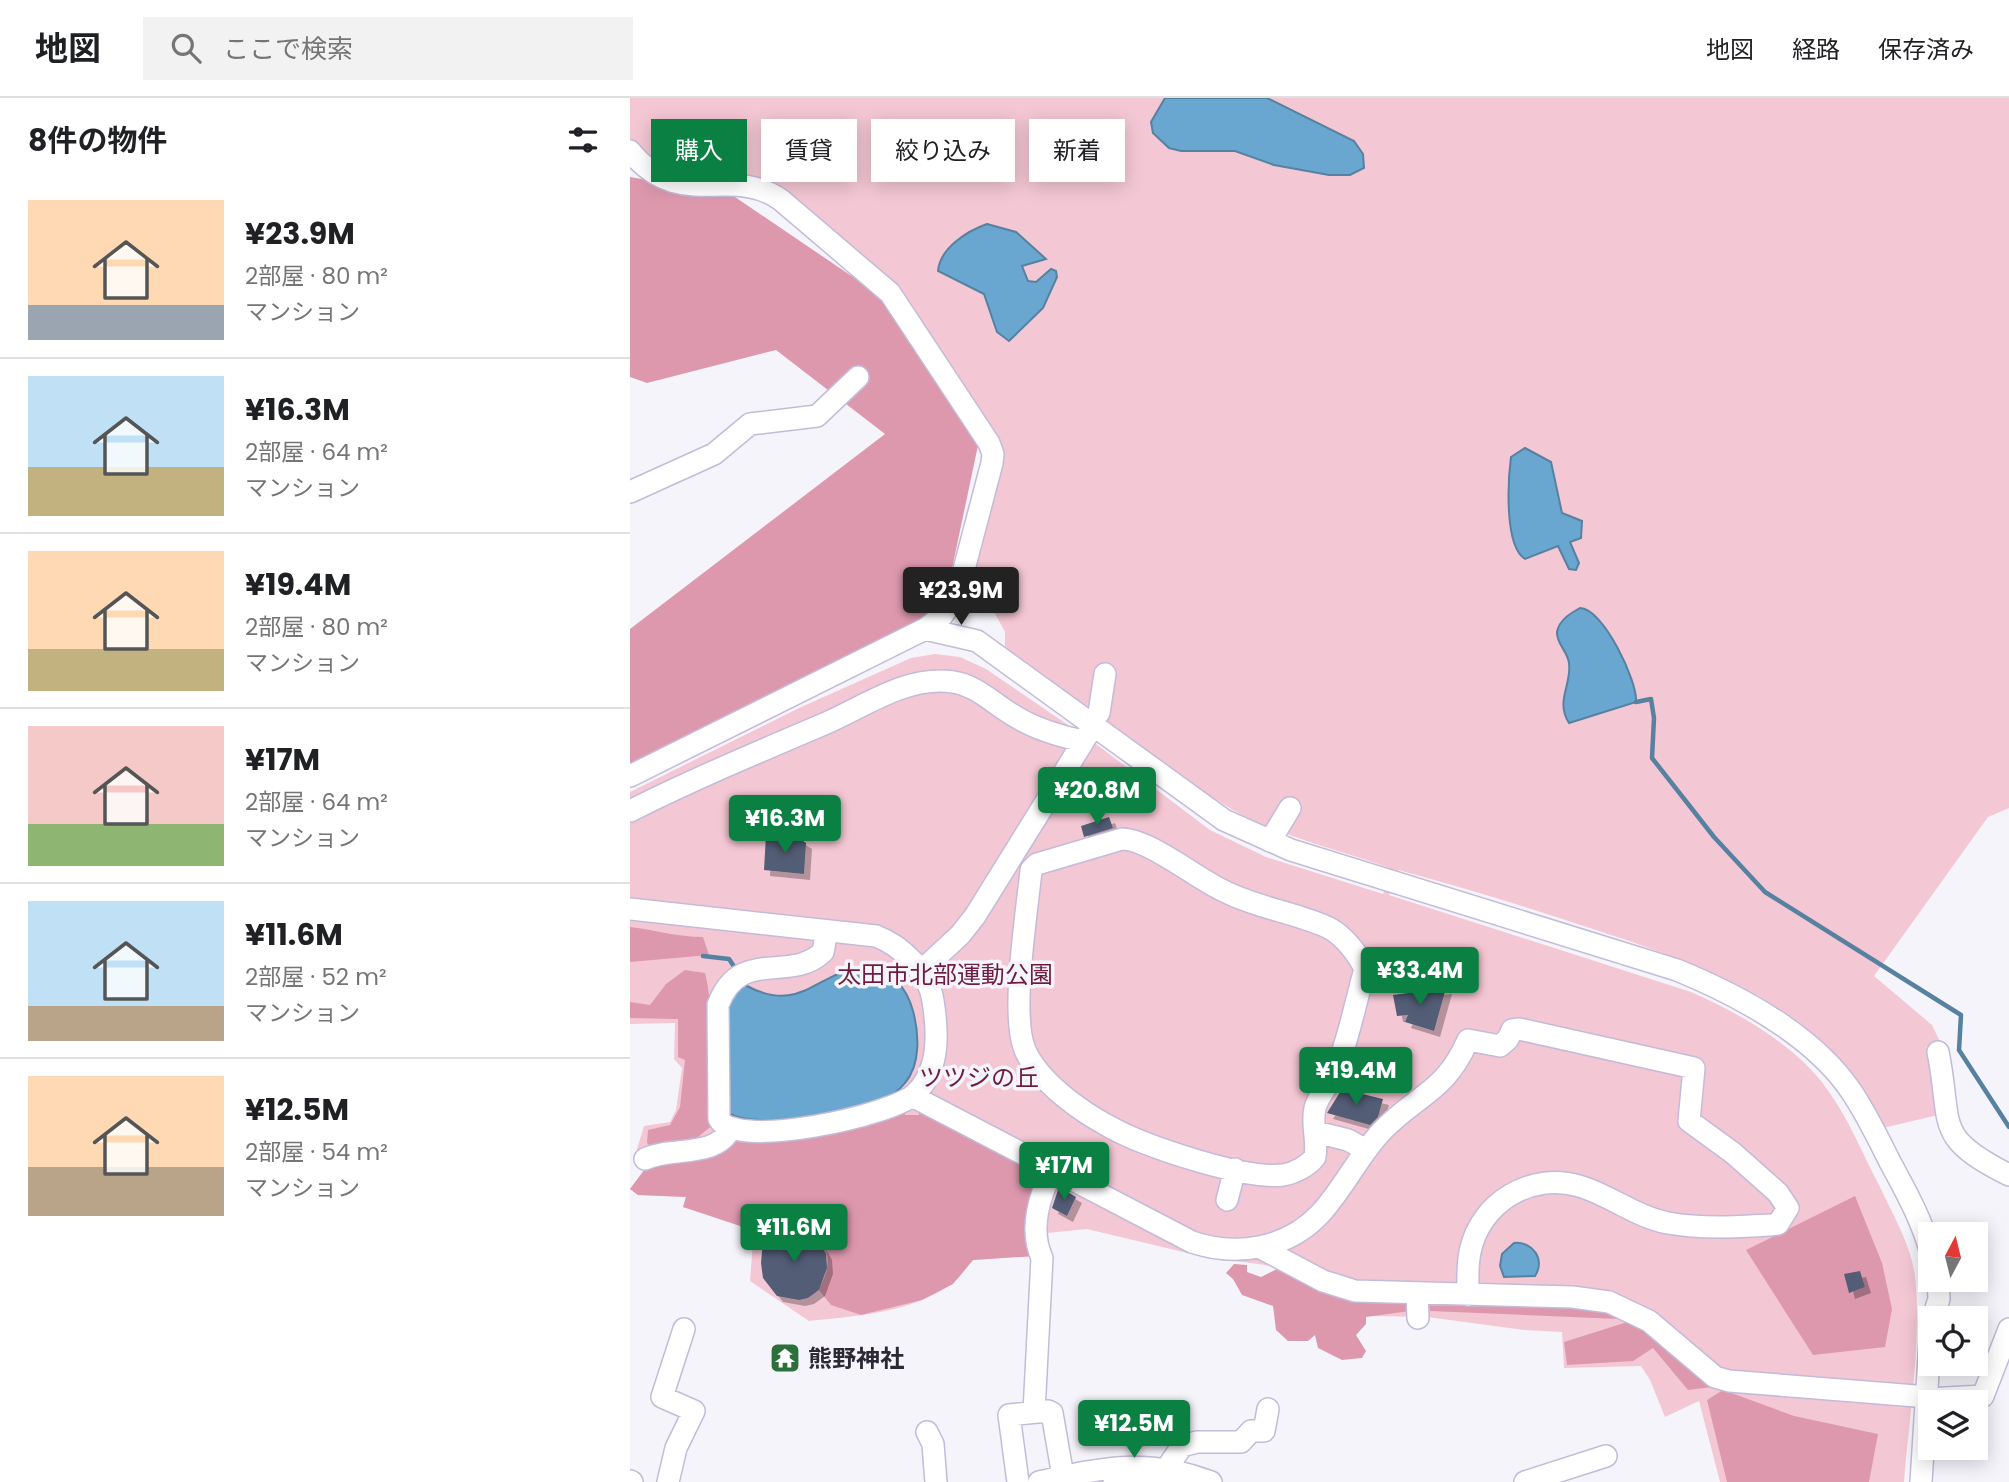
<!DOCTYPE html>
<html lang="ja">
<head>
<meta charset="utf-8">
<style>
	body { margin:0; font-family:Poppins,"Noto Sans JP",sans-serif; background:#f2f2f2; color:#202124; height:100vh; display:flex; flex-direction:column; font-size:26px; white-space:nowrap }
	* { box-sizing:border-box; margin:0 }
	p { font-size:23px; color:#757577 }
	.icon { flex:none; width:38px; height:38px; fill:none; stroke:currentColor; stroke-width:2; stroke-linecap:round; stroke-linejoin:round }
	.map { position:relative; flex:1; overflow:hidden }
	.panel { display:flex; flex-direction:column; background:#fff; width:630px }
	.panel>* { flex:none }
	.top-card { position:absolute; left:21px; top:21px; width:665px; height:63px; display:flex; gap:14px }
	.needle { width:46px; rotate:7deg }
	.controls { position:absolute; left:1288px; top:1124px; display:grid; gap:14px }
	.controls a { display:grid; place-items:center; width:70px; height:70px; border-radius:0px; background:#fff; box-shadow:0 4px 18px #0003; font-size:35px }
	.price { position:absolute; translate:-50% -60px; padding:0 16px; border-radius:7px; background:#0b8043; color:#fff; font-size:23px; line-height:46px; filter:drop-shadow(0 2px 4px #0008) }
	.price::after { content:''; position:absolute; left:50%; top:42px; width:21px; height:16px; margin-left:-10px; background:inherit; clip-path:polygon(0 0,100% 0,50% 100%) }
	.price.current { background:#222; color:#fff }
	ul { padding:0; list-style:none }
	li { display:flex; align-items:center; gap:21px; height:175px; padding:0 28px }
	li+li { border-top:2px solid #e0e0e0 }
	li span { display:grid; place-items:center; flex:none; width:196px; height:140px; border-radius:0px; color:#555 }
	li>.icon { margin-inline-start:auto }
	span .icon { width:84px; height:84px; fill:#fffc; stroke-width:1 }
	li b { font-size:30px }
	h2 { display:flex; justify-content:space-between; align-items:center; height:84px; padding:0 28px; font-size:30px }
	.pill { padding:0 24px; border-radius:0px; background:#fff; box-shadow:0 4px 18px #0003; font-size:24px; line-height:63px }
	.pill.current { background:#0b8043; color:#fff }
	header { display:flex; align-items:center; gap:42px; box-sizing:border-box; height:98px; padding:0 35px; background:#fff; border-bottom:2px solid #e0e0e0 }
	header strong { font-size:33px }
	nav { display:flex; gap:38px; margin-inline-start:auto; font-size:24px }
	.search { width:490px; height:63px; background:#f2f2f2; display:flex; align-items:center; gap:18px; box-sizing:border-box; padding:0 24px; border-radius:0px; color:#757577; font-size:26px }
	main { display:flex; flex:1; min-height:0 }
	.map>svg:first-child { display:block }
</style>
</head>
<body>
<header>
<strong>地図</strong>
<div class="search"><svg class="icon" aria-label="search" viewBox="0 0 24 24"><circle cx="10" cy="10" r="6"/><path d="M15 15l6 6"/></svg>ここで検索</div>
<nav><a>地図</a><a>経路</a><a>保存済み</a></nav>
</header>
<main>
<section class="panel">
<h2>8件の物件<svg class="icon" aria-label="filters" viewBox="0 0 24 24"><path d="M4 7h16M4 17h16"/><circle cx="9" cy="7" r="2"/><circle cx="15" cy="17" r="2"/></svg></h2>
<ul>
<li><span style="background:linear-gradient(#ffd9b3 75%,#9aa5b1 0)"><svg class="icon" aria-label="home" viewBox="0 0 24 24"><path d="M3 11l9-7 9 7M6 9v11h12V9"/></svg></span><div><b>¥23.9M</b><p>2部屋 · 80 m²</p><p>マンション</p></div></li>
<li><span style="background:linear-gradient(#bfe0f5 65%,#c2b280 0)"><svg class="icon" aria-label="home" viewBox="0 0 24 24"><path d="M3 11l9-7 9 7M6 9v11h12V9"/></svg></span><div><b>¥16.3M</b><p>2部屋 · 64 m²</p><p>マンション</p></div></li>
<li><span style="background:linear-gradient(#ffd9b3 70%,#c2b280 0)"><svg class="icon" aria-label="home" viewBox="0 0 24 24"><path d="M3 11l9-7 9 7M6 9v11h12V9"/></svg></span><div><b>¥19.4M</b><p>2部屋 · 80 m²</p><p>マンション</p></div></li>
<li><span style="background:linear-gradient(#f6c9c9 70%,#8fb573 0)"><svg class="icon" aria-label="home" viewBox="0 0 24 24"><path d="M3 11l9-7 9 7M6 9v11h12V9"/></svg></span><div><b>¥17M</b><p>2部屋 · 64 m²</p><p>マンション</p></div></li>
<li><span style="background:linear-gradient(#bfe0f5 75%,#b9a48a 0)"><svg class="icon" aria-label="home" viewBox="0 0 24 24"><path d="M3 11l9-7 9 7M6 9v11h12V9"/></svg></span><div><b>¥11.6M</b><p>2部屋 · 52 m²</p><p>マンション</p></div></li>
<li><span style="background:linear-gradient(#ffd9b3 65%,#b9a48a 0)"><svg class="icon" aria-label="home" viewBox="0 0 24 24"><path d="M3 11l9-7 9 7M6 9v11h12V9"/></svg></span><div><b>¥12.5M</b><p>2部屋 · 54 m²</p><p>マンション</p></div></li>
</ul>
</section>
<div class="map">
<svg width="1379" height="1384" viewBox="0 0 1379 1384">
	<defs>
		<filter id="shadow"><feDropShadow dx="6" dy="6" stdDeviation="0" flood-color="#0004"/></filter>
	</defs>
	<rect width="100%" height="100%" fill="#f6f4fb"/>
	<path fill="#f4c7d4" d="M0,0H1379V710L1358,719L1244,878L1302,927L1314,952L1296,949L1307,977L1308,1017L1253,1030C1246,1017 1240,1000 1231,988C1169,900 1063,864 966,832C900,810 835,790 768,772L759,797L1061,894C1109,915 1166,947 1197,991C1219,1021 1233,1057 1250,1089C1263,1117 1281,1147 1285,1178C1292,1238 1279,1322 1274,1384H1090L1069,1303L1035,1319L1020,1282L1011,1268L934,1270L932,1234L894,1232L797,1219L735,1218L649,1169L570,1158L457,1131L407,1136L405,1158L343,1162C336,1170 329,1181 321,1186C281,1215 226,1218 179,1223L120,1183L124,1131L53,1109L56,1099L8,1097L0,1091L18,1067L7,1051L14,1028L40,1024L46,1012L52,970L44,961L45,925L0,926V694L169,610L281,560L305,556L330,559L356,571L466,646L580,732L636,759L753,796L760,770C709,752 652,739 605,713C524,667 450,604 375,549V534L356,499L335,494L355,366L346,339L261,210L141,106C96,90 34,108 0,68Z"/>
	<path fill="#dd98ae" d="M0,79L102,97L251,198L351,333L315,504L277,537L0,671V531L255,336L146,252L17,285L0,279Z
		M0,829C25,832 48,839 73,839L79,857L0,864Z
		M55,872L75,875C88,924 71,977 84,1026L63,1043L24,1051L17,1045L18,1032L40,1027L50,1009L55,962L48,959V921L0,920V904L20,907L36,886Z
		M275,1009V1017H289V1012L410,1072L405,1158L343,1162L323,1186L292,1202L231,1217L201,1207L189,1192C191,1186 196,1178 197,1171C204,1135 168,1125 140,1138L53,1109L56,1099L8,1097L0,1091L18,1067L92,1049L117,1038Z
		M1225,1098L1252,1165L1262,1211L1255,1249L1183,1257L1116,1152Z
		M604,1166L617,1167V1174L631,1179L657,1166L786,1198L787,1212L736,1219V1226L726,1237L736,1253L732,1260L712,1262L688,1250L685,1237L678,1243H658L646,1232L643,1208L612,1197L603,1181L596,1175Z
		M799,1203L947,1205L997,1217L988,1221L800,1213Z
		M1007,1221L1083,1280L1082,1289L1058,1292L1023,1250L1003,1263L937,1267L934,1244Z
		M1093,1292L1164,1318L1248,1336L1239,1384H1097L1077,1302Z"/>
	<path fill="#69a7d0" stroke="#5781a1" stroke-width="2" d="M535,0H637L724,43L733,56L734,70L720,77H699L644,67L605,53H551L539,50L523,35L521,24Z
		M357,126L386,134L416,161L392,168L398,183L406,184L421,171L426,173L427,179L413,210L379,243L367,234L354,196L308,173C310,150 337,133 357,126Z
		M895,350L921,364L932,415L952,423L951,440L940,444L949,465L946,472L939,471L928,448L895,461C874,448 878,382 881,359Z
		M950,510C973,510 1008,584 1006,604L939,625C925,603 942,587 939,565C938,554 926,545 927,534C929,522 941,515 950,510Z
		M237,868C262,875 276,887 283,913C289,935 291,966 275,985C271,990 261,999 255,1002C231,1014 117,1033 98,1014L97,915L102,897L115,887C172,918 186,873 237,868Z
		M884,1145C902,1143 916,1161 905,1178L874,1179L870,1168L872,1156Z"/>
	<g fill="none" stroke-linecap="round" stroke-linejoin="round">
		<path stroke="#5781a1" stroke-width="4.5" d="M1006,604L1021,601L1024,620L1022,660L1084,739L1135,794L1331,917L1329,952L1379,1029
			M73,858L99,861L107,873"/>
	</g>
	<path fill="#535d76" filter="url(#shadow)" d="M479,719L483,730L454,739L451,728Z
		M136,737L168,740L176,745L174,776L134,772Z
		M816,890L804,933L775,924L778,917L767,918L763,897Z
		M712,991L753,1001L748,1019L740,1027L697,1015Z
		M429,1089L446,1099L437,1118L422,1110Z
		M165,1130L187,1140L196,1156L197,1170L189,1192L178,1200L169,1202L147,1198L133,1180L131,1165L133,1143L155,1131Z
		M1230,1173L1235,1189L1219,1195L1214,1176Z"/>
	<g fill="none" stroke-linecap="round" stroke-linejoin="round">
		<g stroke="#c3bbd9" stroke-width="24">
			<path id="minor" d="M0,53C50,115 101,66 151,102L260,195L359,345L363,356L362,365L328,494L312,518L295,531
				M0,394L84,356L120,326L187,318L228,279
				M469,615L475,576
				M0,678L295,531L347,543L594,722L661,752L1047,872C1108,897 1183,937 1221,993C1236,1015 1248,1040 1260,1064C1275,1092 1291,1120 1300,1152
				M0,713C64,681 128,654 194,626C234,609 277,577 323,584C347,587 367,609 388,620C408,632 430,638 452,643
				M492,741C518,741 565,779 592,792C626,810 668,815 699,830C714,838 728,856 735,871C726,902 717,949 703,977C698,988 689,996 685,1010C681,1026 688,1043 685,1059C678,1068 665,1075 653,1077C615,1082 514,1048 480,1029C450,1013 409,984 395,952C380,916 397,815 401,772L407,766Z
				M640,743L660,710
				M0,811L246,838C272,848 299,874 303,903C308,934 310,971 286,995C263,1018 104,1052 89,1021L88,907C110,848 159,886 193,854L197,833
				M290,874L330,837L345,818L458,636
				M1308,954C1323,1028 1302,1038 1379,1077
				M282,998L562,1144C606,1159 657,1151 690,1116C713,1091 728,1059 751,1034C787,996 815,995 838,942L870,948L878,941L882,932L889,931L1064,970L1059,1023L1103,1055L1148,1095L1158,1110L1148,1126L1139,1127C1106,1129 1071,1131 1038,1125C1006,1119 980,1097 949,1088C901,1074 850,1104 840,1154C837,1168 838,1183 838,1197
				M686,1034L718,1042L736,1052
				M15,1061C41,1048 86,1061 101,1030
				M597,1102L605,1071
				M629,1149L693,1183L725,1193L942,1199L979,1204L1019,1223L1085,1279L1099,1283L1286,1298
				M787,1196L788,1220
				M1303,1220L1309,1201L1308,1181
				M1297,1301L1353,1298L1379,1231
				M404,1314L412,1160C399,1132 409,1097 423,1072
				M297,1334L303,1346L306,1384
				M535,1382L537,1370L552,1348L567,1344H611L621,1333H634L638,1311
				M0,1383L2,1384
				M38,1384L46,1350L64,1313L32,1299L54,1231
				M388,1384L379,1317L418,1313L422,1315L434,1384
				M409,1384C474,1369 518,1360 581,1384
				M484,1384H524
				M895,1384L976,1358
				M1291,1384L1300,1243"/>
		</g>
		<use href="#minor" stroke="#fff" stroke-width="21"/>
	</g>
	<defs>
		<g id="temple-square" transform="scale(1.575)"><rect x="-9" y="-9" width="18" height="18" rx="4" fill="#2b6f3b" stroke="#f6f4fb"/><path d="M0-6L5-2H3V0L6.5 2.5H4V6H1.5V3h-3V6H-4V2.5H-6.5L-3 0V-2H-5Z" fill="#fff"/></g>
	</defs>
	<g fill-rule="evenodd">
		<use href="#temple-square" x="155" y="1260"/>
	</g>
	<g text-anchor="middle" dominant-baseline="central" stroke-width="7" stroke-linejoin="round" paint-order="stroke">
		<g font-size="24" fill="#6d1d3f" stroke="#f6f4fb">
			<text x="315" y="876">太田市北部運動公園</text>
			<text x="349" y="979">ツツジの丘</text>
		</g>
		<g font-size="24" font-weight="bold" fill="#2c2834" stroke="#f6f4fb" text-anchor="start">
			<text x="178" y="1260">熊野神社</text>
		</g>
	</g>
</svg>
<div class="controls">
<a><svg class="needle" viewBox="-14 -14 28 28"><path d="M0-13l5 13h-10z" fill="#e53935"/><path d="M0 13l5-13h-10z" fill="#757577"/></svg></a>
<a><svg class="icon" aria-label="locate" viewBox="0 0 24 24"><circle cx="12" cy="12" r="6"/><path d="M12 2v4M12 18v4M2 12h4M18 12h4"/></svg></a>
<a><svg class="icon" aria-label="layers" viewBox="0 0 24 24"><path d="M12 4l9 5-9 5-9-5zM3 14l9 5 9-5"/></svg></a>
</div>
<b class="price current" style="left:331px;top:529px">¥23.9M</b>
<b class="price" style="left:467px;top:729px">¥20.8M</b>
<b class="price" style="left:155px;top:757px">¥16.3M</b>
<b class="price" style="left:790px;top:909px">¥33.4M</b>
<b class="price" style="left:726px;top:1009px">¥19.4M</b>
<b class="price" style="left:434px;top:1104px">¥17M</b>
<b class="price" style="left:164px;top:1166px">¥11.6M</b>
<b class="price" style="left:504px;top:1362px">¥12.5M</b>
<div class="top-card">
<a class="pill current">購入</a>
<a class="pill">賃貸</a>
<a class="pill">絞り込み</a>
<a class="pill">新着</a>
</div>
</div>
</main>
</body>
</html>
